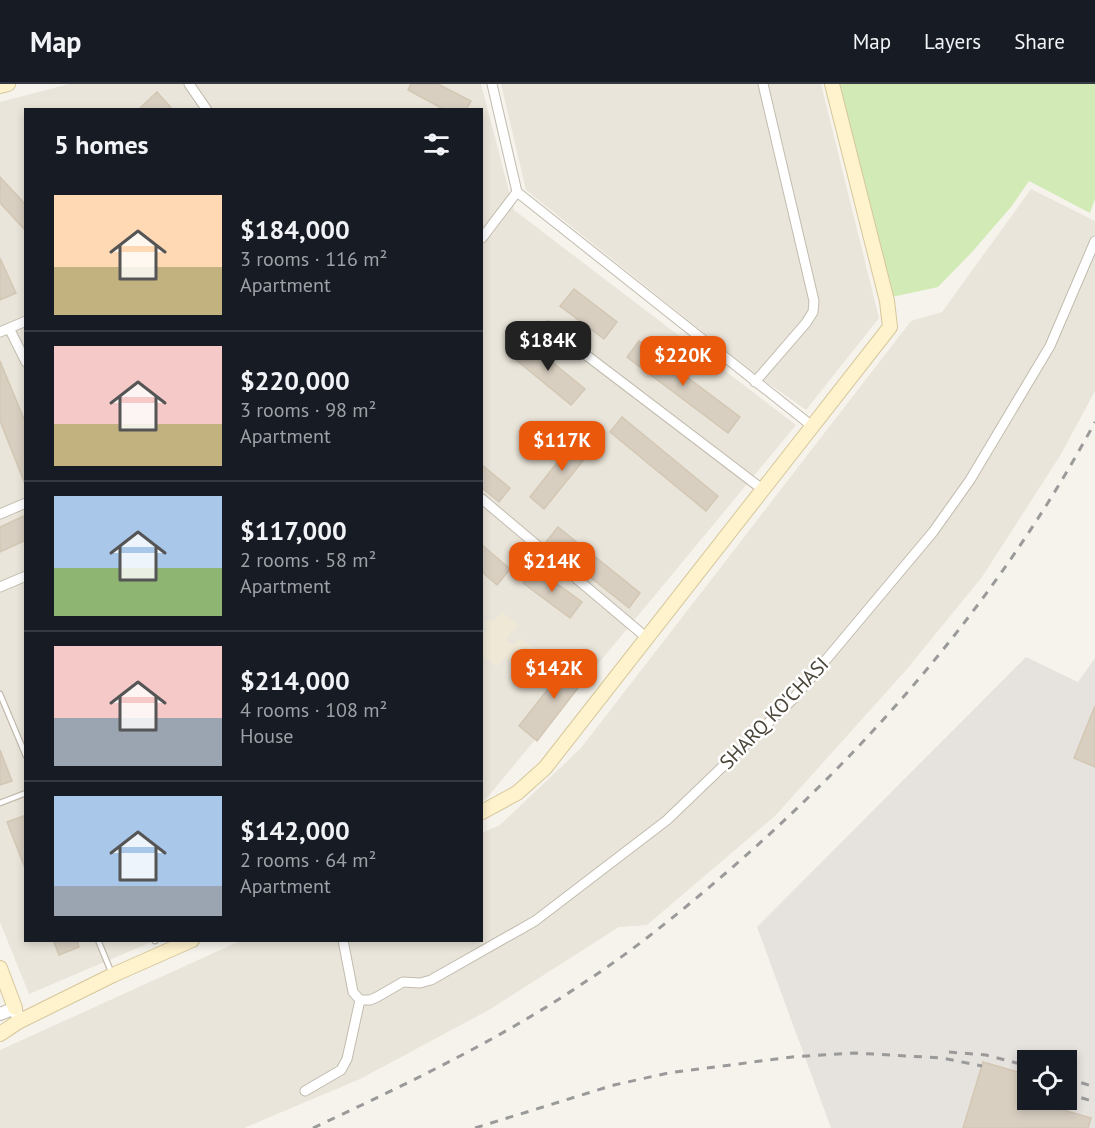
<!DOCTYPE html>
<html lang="en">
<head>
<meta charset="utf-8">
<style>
	body { margin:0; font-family:"PT Sans",sans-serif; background:#242831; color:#f1f3f6; height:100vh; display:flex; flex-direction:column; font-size:22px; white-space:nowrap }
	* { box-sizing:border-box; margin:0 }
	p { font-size:20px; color:#9ea1a6 }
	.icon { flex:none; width:33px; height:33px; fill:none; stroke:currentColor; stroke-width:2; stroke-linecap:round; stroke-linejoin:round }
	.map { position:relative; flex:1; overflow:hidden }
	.panel { position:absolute; left:24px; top:24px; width:459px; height:834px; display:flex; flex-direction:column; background:#171b24; border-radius:0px; box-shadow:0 3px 9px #0003 }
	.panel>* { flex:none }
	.tools { position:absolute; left:1017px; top:966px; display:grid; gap:12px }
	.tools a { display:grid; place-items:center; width:60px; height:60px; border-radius:0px; background:#171b24; box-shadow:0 3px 9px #0003; font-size:30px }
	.price { position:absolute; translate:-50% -51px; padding:0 14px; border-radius:12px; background:#ea580c; color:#fff; font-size:20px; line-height:39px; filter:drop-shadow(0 2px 3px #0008) }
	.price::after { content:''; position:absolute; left:50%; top:36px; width:18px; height:14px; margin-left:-9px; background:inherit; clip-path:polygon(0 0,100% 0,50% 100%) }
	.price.current { background:#222; color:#fff }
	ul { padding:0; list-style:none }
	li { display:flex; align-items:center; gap:18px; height:150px; padding:0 30px }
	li+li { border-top:2px solid #363941 }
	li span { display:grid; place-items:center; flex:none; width:168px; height:120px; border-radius:0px; color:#555 }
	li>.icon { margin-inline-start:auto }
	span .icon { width:72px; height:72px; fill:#fffc; stroke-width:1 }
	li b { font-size:26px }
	h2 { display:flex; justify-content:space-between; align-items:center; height:72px; padding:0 30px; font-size:26px }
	header { display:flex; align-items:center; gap:36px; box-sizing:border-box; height:84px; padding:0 30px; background:#171b24; border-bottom:2px solid #363941 }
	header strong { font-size:28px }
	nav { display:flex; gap:33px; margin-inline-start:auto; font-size:21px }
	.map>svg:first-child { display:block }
</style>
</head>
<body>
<header>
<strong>Map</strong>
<nav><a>Map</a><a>Layers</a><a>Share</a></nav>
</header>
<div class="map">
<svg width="1095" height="1044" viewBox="0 0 1095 1044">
	<rect width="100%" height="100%" fill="#f6f3ec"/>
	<path fill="#eae5da" d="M69,0H481L514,126L796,341L486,715L482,717V26H26V856L154,857L29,910L0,838V18Z
		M501,0H821L879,234L806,326L754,289L526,106Z
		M1031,105L1095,137V307L1060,372L982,493L907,585L776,731L647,841L619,843L489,926L360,995L244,1044H0V966L240,857L482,856V749L500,741L581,664L911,237L942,228Z"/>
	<path fill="#e6e2dd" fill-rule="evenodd" d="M1026,573L1078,598L1095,574V1044H831L757,843ZM1028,976H1066V1016H1028Z"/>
	<path fill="#efe8d6" d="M502,528L518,540L506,556L514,561L520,554L535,566L520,585L505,573L497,583L482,572V549L483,551L487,546L484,540L489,535L494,537Z"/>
	<path fill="#d2eab5" d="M837,0H1095V115L1090,129L1029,97L1011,123L972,168L938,203L892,213Z"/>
	<path fill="#d8cfc1" stroke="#d3c7b4" stroke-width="1.5" d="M411,0H438L471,17L466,26H445L408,6Z
		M157,8L173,26H138Z
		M0,93L26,121V147L0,119Z
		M0,174L16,209L0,216Z
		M574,205L617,238L604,255L560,222Z
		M524,255L585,305L571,321L510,271Z
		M639,257L740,333L728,349L627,273Z
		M0,277L26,340L25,400L0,337Z
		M622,333L718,412L706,427L610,348Z
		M579,351L594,363L544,425L530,413Z
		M482,381L510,404L499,418L482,404Z
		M26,431V456L0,468V443Z
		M558,443L640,509L629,524L546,458Z
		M482,461L510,485L497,501L482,488Z
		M534,483L582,518L570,534L523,499Z
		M571,576L589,590L537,657L519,642Z
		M1095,622V683L1074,674Z
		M0,666L12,697L0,701Z
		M26,731V783L25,784L7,738Z
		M53,856H77L79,863L59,871Z
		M983,978L1028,991V1016L1091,1034L1088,1044H963Z"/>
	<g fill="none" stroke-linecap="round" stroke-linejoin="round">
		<g stroke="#c2bbae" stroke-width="7">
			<path id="service" d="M0,610L26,672
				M0,719L26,709
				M98,856L112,890
				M155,856V857"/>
		</g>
		<g stroke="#c2bbae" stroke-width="11">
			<path id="minor" d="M189,0L207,26
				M492,0L517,108L812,342
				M482,154L517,108
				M548,242L762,405
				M9,244L26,278
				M0,248L26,237
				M755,298L806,239L813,228L814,217L763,0
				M482,415L647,554
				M0,430L26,419
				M0,503L26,492
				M343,856L353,908L360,916H370L377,913L403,898L420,899L431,896L535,837L667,736L794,614L933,448L970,396L1050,262L1095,157
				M305,1007L341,986L347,975L360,916"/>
		</g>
		<g stroke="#c2bbae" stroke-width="14">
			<path id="tertiary" d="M0,930L15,924L17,931"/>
		</g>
		<g stroke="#d6c79b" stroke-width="16">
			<path id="secondary" d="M0,2L8,0
				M482,728L517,709L545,684L890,243L887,217L832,0
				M0,884L15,924
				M0,950L18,938L113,891L192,856"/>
		</g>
		<use href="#service" stroke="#fff" stroke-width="4.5"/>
		<use href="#minor" stroke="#fff" stroke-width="9"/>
		<use href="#tertiary" stroke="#fff" stroke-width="12"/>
		<use href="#secondary" stroke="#fff3cd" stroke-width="14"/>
		<path stroke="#9a9a9a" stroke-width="3" stroke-dasharray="8 8" stroke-linecap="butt" d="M949,968L986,971L1028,982
			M1066,994L1095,1003
			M1066,1009L1095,1018
			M313,1044C409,999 501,955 588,896C635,865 678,830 720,794C871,665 1001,512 1095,338
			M475,1044L614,1001L668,989L792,973L855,969L942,974L982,982"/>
	</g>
	<g text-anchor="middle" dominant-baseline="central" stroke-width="5" stroke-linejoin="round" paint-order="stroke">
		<g font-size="20" fill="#4b4439" stroke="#fff">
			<text transform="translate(774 629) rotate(-46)">SHARQ KO'CHASI</text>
		</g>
	</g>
</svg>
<div class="tools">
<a><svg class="icon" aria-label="locate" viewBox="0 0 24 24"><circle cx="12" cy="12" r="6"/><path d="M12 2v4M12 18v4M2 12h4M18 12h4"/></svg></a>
</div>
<b class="price current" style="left:548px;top:288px">$184K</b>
<b class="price" style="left:683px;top:303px">$220K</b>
<b class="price" style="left:562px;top:388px">$117K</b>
<b class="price" style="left:552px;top:509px">$214K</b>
<b class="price" style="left:554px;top:616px">$142K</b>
<section class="panel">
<h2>5 homes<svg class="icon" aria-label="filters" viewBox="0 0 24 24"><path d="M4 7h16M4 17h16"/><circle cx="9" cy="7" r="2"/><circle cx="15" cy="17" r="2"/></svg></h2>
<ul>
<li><span style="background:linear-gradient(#ffd9b3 60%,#c2b280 0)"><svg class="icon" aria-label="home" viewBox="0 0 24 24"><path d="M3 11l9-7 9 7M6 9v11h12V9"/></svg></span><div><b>$184,000</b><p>3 rooms · 116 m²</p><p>Apartment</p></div></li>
<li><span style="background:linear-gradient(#f6c9c9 65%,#c2b280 0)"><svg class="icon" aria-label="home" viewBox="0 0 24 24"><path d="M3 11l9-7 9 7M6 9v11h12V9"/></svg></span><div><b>$220,000</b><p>3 rooms · 98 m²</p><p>Apartment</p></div></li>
<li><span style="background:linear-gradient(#a9c7e8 60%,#8fb573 0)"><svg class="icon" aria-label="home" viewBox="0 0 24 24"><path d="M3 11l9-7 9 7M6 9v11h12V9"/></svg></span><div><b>$117,000</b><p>2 rooms · 58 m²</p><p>Apartment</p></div></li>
<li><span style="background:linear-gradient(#f6c9c9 60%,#9aa5b1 0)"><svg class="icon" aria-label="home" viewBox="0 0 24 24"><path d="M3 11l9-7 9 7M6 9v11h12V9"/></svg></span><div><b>$214,000</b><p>4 rooms · 108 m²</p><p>House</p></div></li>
<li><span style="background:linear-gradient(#a9c7e8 75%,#9aa5b1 0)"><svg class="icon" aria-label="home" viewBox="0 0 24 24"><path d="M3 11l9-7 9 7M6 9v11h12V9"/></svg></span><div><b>$142,000</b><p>2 rooms · 64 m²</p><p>Apartment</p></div></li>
</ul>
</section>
</div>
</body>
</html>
